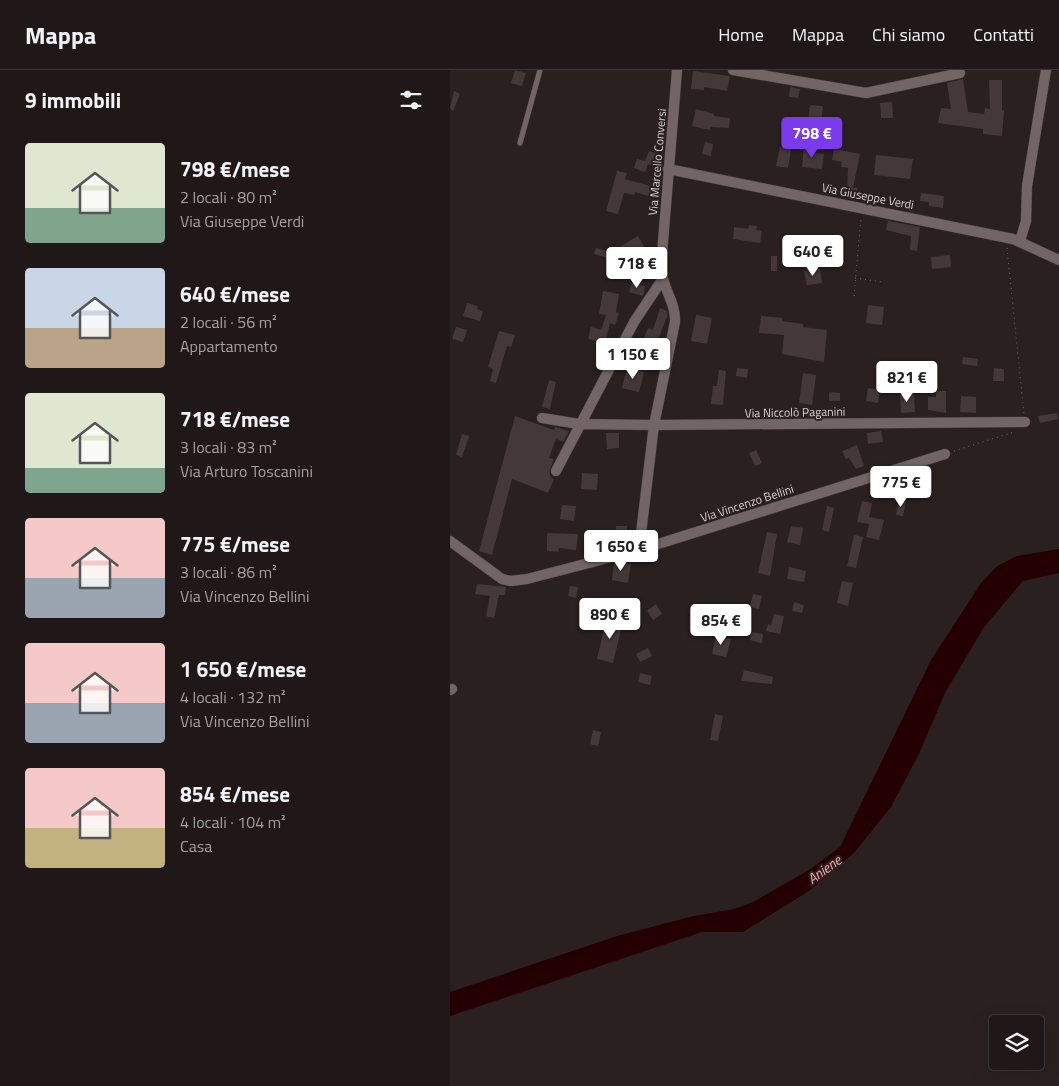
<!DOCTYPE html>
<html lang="it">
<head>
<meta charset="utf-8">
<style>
	body { margin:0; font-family:"Titillium Web",sans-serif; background:#282121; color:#f1f3f6; height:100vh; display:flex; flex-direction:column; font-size:19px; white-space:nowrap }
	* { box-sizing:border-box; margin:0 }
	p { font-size:16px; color:#a2a0a2 }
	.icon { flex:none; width:28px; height:28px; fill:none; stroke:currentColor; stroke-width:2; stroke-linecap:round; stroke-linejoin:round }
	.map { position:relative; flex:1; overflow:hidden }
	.sheet { display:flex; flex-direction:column; background:#201818; width:450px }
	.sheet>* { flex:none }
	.controls { position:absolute; left:539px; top:945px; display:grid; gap:10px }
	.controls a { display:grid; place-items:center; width:55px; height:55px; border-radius:5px; background:#201818; box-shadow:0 5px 20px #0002,0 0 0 1px #3d3737; font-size:25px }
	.price { position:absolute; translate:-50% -42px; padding:0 11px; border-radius:5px; background:#fff; color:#222; font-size:16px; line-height:32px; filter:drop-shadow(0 1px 2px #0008) }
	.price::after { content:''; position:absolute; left:50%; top:30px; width:15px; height:11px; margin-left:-8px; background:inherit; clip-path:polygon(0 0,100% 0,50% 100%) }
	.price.selected { background:#7c3aed; color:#fff }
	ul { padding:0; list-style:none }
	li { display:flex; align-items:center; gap:15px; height:125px; padding:0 25px }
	li span { display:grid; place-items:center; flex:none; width:140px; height:100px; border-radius:5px; color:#555 }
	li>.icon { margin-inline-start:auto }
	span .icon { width:60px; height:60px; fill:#fffc; stroke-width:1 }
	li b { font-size:21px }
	h2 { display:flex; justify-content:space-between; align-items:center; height:60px; padding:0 25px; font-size:21px }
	header { display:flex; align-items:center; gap:30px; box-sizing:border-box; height:70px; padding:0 25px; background:#201818; border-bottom:1px solid #3d3737 }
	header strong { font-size:24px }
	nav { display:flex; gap:28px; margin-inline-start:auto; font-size:18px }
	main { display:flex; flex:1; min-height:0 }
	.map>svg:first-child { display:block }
</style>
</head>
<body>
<header>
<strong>Mappa</strong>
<nav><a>Home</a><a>Mappa</a><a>Chi siamo</a><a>Contatti</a></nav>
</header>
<main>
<section class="sheet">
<h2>9 immobili<svg class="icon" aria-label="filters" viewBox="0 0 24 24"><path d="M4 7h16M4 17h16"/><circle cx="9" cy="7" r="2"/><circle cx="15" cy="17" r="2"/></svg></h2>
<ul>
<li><span style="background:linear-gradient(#dfe7d0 65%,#7fa58c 0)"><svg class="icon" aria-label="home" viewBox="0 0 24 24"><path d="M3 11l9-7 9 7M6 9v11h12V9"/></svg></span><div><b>798 €/mese</b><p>2 locali · 80 m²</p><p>Via Giuseppe Verdi</p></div></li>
<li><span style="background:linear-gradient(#c9d6e8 60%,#b9a48a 0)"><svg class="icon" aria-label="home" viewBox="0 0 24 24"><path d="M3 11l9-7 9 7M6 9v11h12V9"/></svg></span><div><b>640 €/mese</b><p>2 locali · 56 m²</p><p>Appartamento</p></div></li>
<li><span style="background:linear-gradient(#dfe7d0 75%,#7fa58c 0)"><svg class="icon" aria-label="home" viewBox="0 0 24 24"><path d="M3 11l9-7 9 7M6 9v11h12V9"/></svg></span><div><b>718 €/mese</b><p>3 locali · 83 m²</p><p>Via Arturo Toscanini</p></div></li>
<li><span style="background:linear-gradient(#f6c9c9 60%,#9aa5b1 0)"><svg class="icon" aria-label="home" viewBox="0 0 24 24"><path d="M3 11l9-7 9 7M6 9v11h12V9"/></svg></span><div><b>775 €/mese</b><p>3 locali · 86 m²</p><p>Via Vincenzo Bellini</p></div></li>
<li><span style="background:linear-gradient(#f6c9c9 60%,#9aa5b1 0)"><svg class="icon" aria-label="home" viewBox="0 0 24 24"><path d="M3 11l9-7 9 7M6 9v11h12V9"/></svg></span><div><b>1 650 €/mese</b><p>4 locali · 132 m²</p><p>Via Vincenzo Bellini</p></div></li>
<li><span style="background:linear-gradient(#f6c9c9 60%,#c2b280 0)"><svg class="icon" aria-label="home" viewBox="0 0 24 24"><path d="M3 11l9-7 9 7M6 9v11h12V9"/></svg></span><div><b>854 €/mese</b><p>4 locali · 104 m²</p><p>Casa</p></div></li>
</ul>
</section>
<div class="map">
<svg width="609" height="1016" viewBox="0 0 609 1016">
	<rect width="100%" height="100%" fill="#2b2020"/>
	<path fill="#250002" d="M609,479V503L573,511L534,557L495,623L468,686L441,737L404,783L359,821L293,862H252L0,946V922L167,866L244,846L284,839L303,832L359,800L390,777L481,590L531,513L547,496L567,486Z"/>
	<path fill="#443838" d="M65,0L76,3L72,16L61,13Z
		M243,1L280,6L277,21L254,17V20L241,19Z
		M513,9L518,42L534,44L535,38L540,39L539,10H552V40H554L552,66L533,64V59L488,53L491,38L501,39L497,13Z
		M340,17L350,19L348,28L339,27Z
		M4,21L10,24L3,41L0,38Z
		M442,32L443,48H431L430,33Z
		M360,35L373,36L371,53L358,51Z
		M246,39L264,44V46L280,48L279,58L261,57L260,60L242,56Z
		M255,72L263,74L261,86L252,84Z
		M354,76L364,77L363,83L374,84L372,99L352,97Z
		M330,77L341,79L338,98L326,96Z
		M384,79L410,84L403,118H407V130L397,128L398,98L391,97L392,92L382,90Z
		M199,81L213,86L210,99L198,94L195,102L184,98L187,89L195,91Z
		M426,85L463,89L460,109L424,105Z
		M167,101L177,103L175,109L208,118L205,128L185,122L184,125L174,123L168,144L156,141Z
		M471,123L494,126L493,138L479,136V132L470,131Z
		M438,151L470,157L467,181L460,180L461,166L436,160Z
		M299,155L307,156L306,160L312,161L310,173L283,169L284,157L298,159Z
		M188,166L197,182L187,189L185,186L179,189L171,176Z
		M146,178L160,182L158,188L144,184Z
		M500,185L501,197L482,199L481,187Z
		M321,186H327V201H321Z
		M370,199L372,213L357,215L354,201Z
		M182,213L195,216L193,226L179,222Z
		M153,221L169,224L166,242L169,243L165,255L160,253L155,273L138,269L141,257L151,260L156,245L149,244Z
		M17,233L28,236L27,239L33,241L30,251L13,246Z
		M418,235L434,237L432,255L416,253Z
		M210,238L217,241L218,244L207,273L194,268L198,258L203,260Z
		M246,245L262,248L257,274L241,271Z
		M311,246L332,248V251L353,254V257L377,260L374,292L332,284L334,265L309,263Z
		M6,257L17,260L13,272L2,269Z
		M49,261L65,265L61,277L57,276L46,313L40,311L43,299L38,297Z
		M513,287L528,289L527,296L512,294Z
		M177,298L194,302L189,322L172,318Z
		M287,298L298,299L297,308L286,306Z
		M544,298L554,299V311H543Z
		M269,300L276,301L273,335L261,334L263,316H267Z
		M353,303L366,305L362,335L349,333Z
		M99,310L106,312L100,339L92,337Z
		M418,318L430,320L428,333L416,331Z
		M486,321H496V343L478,340V327H486Z
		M379,322L390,323V331H379Z
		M464,324L465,342L451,343L450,325Z
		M511,326L526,327V343L510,342Z
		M607,343L608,349L590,353L588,346Z
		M65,346L104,360L105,357L119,361L113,372L106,369L99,388L104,389L99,401L101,408L104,409L98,423L62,409L42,485L29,481Z
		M431,361L433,372L418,374L417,363Z
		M156,363H169V378L157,379Z
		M12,364L19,366L12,387L6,385Z
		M407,375L414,396L406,399L399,388L396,389L392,381Z
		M306,380L312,393L305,396L299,383Z
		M132,403L148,404L147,420L131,419Z
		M449,430L456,432L453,446L446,445Z
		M412,431L422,433L419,447L434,450L429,470L416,467L419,454L407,452Z
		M112,435L126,436L124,451L110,449Z
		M377,436L384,438L379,462L372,460Z
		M166,456H177V470H166Z
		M341,456L353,458L350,475L337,472Z
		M317,462L327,464L320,506L308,503Z
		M97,463L128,464L126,480L109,478L108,482L97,481Z
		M404,465L413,467L406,498L397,496Z
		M168,492L181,494L178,513L162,510L164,493Z
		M339,497L356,501L354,512L337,509Z
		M392,511L403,513L398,536L387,533Z
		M27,514L56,517L55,525H49L44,548L36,546L40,526L25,524Z
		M120,516L128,517L126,528L118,526Z
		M303,524L312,526L309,539L300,537Z
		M344,532L354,535L352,543L342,541Z
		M206,534L212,544L203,550L197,541Z
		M324,544L334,546L330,564L316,561L318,554L321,555Z
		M157,547L173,551L163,593L147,589Z
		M301,562L313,564L312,573L300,570Z
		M266,565L281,569L276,587L262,584Z
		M198,578L202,586L190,592L186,584Z
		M294,600L323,607L322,614L291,611Z
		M190,603L202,606L200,615L188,612Z
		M265,644L273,646L268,671L260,670Z
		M143,660L151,662L148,676L140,674Z"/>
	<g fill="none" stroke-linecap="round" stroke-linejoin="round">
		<g stroke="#473d3d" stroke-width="6">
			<path id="lane" d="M70,73L90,0"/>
		</g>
		<g stroke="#473d3d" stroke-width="11">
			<path id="street" d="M283,0L416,23L510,3
				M218,99L563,169L609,190
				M570,171L576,151L577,116L596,0
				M92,348L129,354L204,355L575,352
				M106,401L184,252L212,210
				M0,471L52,509L61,511L77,509L189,480L495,384
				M189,480L204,355L225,252C226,231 211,217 211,196L227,0
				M0,620L2,619"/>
		</g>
		<path stroke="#726868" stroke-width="1" stroke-dasharray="1 4" stroke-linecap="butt" d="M557,178L574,344
			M405,208L433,212
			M404,226L411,148
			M504,381L564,362"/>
		<use href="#lane" stroke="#736565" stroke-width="5"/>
		<use href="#street" stroke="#736565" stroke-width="10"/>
	</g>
	<g text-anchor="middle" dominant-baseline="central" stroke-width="4" stroke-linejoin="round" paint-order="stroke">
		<g font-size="12" fill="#d7cfcf" stroke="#2b2020">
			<text transform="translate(207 92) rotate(-85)">Via Marcello Conversi</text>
			<text transform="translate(418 126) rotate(11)">Via Giuseppe Verdi</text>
			<text transform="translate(345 342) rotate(-1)">Via Niccolò Paganini</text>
			<text transform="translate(297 433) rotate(-18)">Via Vincenzo Bellini</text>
		</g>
		<g font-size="14" font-style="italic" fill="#fdabab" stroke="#2b2020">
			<text transform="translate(374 799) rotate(-36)">Aniene</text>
		</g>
	</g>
</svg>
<div class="controls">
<a><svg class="icon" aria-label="layers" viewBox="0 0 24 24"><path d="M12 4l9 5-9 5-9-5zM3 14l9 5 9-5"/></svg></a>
</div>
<b class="price selected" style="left:362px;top:89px">798 €</b>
<b class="price" style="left:363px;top:207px">640 €</b>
<b class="price" style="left:187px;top:219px">718 €</b>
<b class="price" style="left:183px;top:310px">1 150 €</b>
<b class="price" style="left:457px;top:333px">821 €</b>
<b class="price" style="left:451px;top:438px">775 €</b>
<b class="price" style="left:171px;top:502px">1 650 €</b>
<b class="price" style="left:160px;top:570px">890 €</b>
<b class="price" style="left:271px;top:576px">854 €</b>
</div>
</main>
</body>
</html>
